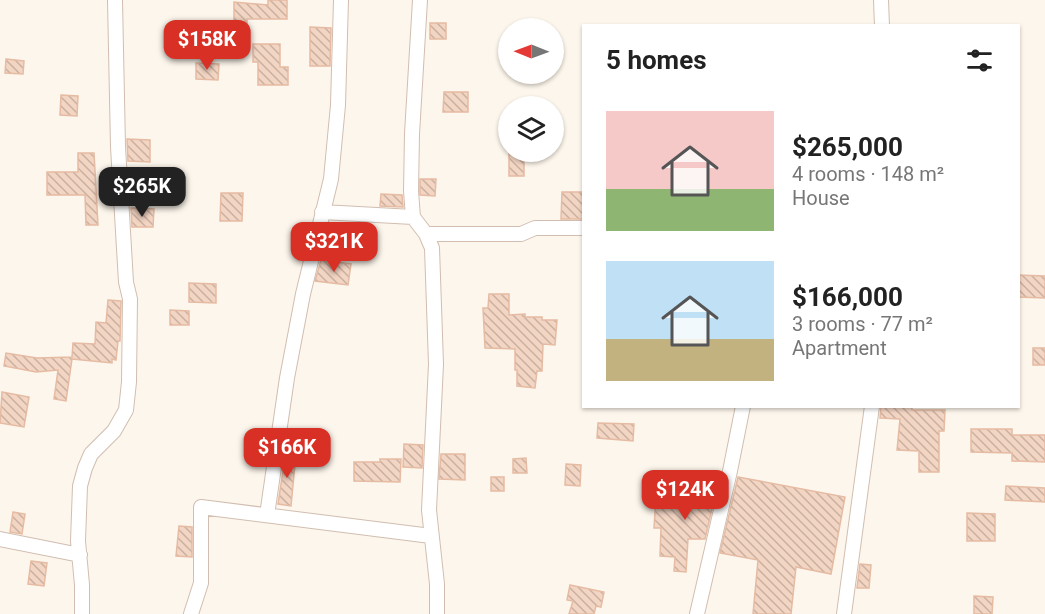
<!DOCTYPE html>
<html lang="en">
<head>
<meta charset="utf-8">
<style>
	body { margin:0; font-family:Roboto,sans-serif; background:#f2f2f2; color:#222; height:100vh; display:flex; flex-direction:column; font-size:22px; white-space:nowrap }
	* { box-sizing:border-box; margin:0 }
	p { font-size:20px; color:#767676 }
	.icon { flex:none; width:33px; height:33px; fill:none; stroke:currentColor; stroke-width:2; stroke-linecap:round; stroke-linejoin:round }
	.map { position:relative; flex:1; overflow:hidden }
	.sheet { position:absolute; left:582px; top:24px; width:438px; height:384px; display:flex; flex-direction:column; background:#fff; border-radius:0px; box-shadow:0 2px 4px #0004 }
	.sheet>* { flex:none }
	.needle { width:39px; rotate:271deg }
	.tools { position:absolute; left:498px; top:18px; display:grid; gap:12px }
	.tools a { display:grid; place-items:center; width:66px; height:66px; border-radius:50%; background:#fff; box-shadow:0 2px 4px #0004; font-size:30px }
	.price { position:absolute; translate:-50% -51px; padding:0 14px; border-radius:12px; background:#d93025; color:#fff; font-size:20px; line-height:39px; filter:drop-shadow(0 2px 3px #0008) }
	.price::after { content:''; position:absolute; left:50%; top:36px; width:18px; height:14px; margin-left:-9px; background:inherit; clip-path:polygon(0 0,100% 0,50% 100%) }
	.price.active { background:#222; color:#fff }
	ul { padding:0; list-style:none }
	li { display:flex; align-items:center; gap:18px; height:150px; padding:0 24px }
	li span { display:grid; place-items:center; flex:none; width:168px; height:120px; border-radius:0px; color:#555 }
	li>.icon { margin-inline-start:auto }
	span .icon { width:72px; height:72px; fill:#fffc; stroke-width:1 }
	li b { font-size:26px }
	h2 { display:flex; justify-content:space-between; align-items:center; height:72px; padding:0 24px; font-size:26px }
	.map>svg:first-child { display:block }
</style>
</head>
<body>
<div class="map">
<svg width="1045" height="614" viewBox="0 0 1045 614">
	<defs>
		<pattern id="building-back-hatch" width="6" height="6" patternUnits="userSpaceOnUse" patternTransform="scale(1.5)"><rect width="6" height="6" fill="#f3d5c3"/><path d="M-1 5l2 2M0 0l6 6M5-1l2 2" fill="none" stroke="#cab0a1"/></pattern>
	</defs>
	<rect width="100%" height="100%" fill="#fdf6ec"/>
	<path fill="url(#building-back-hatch)" stroke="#e6bba3" stroke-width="1.5" d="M268,0H287V19H247V29H234V2L268,5Z
		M430,23H446V39H430Z
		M181,27L195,28L194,45L180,44Z
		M310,27L331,28L330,66H310Z
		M253,44H280V67H288V85H258V62H253Z
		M6,59L24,61L23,74L5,73Z
		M196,63L219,64L218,80L196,79Z
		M444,92H468V112H443Z
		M61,95L78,96L77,116L60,115Z
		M127,139L150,140V162L128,161Z
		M509,152H524V176H509Z
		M78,153H94L98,225H86L85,195H47V172H78Z
		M420,179H436L435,196L420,195Z
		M562,192H584V219H561Z
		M221,193H243L242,221H220Z
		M381,194L402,195L403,207L380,206Z
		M131,208L154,209L153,227H132Z
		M321,260L351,264L348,285L315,281Z
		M1018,275L1045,276V298L1018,297Z
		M189,283L216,284V303L189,302Z
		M489,294H509V315L525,314V317H542V320H557L555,345L543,344L542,371H537L535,388L517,386V370H515V349L485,348L483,308H488Z
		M108,300L121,301L120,341H118L116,360L112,359V363L72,359L66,401L54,399L58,370L36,372L4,366L6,353L37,358L72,357L73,343L95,344L96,322L106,323Z
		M170,310L189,311V325H170Z
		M1033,348H1045V365H1033Z
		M2,392L29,397L24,427L0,423Z
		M881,406H912V410H945L944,431H939V472H919V451L897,450L900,419L880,418Z
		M598,423L634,424L633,441L597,438Z
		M971,429H1012V435H1045V462L1012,461V453L971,452Z
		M287,444L294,446L290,463L295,464L291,506L278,504Z
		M404,444L423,445L422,468L403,467Z
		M441,454H465V480L439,479Z
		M526,458L527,473H513V459Z
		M380,459H401L400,482L354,481V462H380Z
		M566,464L581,465L580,486L565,485Z
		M704,472L720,474L705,539H688L686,572L674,571L675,557L660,556L661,528H654L656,495H669V502L698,505Z
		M491,477H504V491H491Z
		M738,477L845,497L831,574L796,567L791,614H753L758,560L720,553Z
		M1006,486L1045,488V502L1005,500Z
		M13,512L25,514L22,534L10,532Z
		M967,513L995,514V541H967Z
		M179,526L192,527V557L176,556Z
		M31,561L47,563L44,586L28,584Z
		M860,564L871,565L869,588H857Z
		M570,585L604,592L601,607L596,606L594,614H569L573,601L567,600Z
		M974,596L993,597L992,614H974Z"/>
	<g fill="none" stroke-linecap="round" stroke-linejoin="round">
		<g stroke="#d1beb0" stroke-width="16">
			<path id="minor" d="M420,0L412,134L411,191L413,217L426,234L432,248L436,364L429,510L437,584V614
				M881,0L882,26
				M322,212L413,217
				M426,234H521L535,228H584
				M267,515L287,378L303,294L331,179L338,105L341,0
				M0,539L80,555
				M82,614V585L78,541L80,486L85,468L91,454L114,431L126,410L129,382L130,299L126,282L118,147L115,0
				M191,614L201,583V507L431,536
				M697,614L730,471L743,406
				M844,614L872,406"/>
		</g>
		<use href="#minor" stroke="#fff" stroke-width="14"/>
	</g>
</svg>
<div class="tools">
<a><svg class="needle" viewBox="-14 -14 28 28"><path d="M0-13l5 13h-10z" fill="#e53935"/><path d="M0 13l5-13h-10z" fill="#767676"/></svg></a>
<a><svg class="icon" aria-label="layers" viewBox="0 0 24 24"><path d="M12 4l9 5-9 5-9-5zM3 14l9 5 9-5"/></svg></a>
</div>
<b class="price" style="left:207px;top:71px">$158K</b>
<b class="price active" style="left:142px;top:218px">$265K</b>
<b class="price" style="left:334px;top:273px">$321K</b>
<b class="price" style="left:287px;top:479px">$166K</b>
<b class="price" style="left:685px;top:521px">$124K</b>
<section class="sheet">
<h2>5 homes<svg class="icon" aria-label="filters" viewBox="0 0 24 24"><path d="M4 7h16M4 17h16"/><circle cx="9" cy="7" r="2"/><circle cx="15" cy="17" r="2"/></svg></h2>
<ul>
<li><span style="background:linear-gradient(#f6c9c9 65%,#8fb573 0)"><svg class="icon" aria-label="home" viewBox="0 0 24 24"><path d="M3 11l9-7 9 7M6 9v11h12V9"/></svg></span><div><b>$265,000</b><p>4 rooms · 148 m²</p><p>House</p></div></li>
<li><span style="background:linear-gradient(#bfe0f5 65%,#c2b280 0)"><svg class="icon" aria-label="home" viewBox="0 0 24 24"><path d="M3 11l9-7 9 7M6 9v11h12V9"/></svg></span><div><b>$166,000</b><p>3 rooms · 77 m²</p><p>Apartment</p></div></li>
</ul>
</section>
</div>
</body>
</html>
